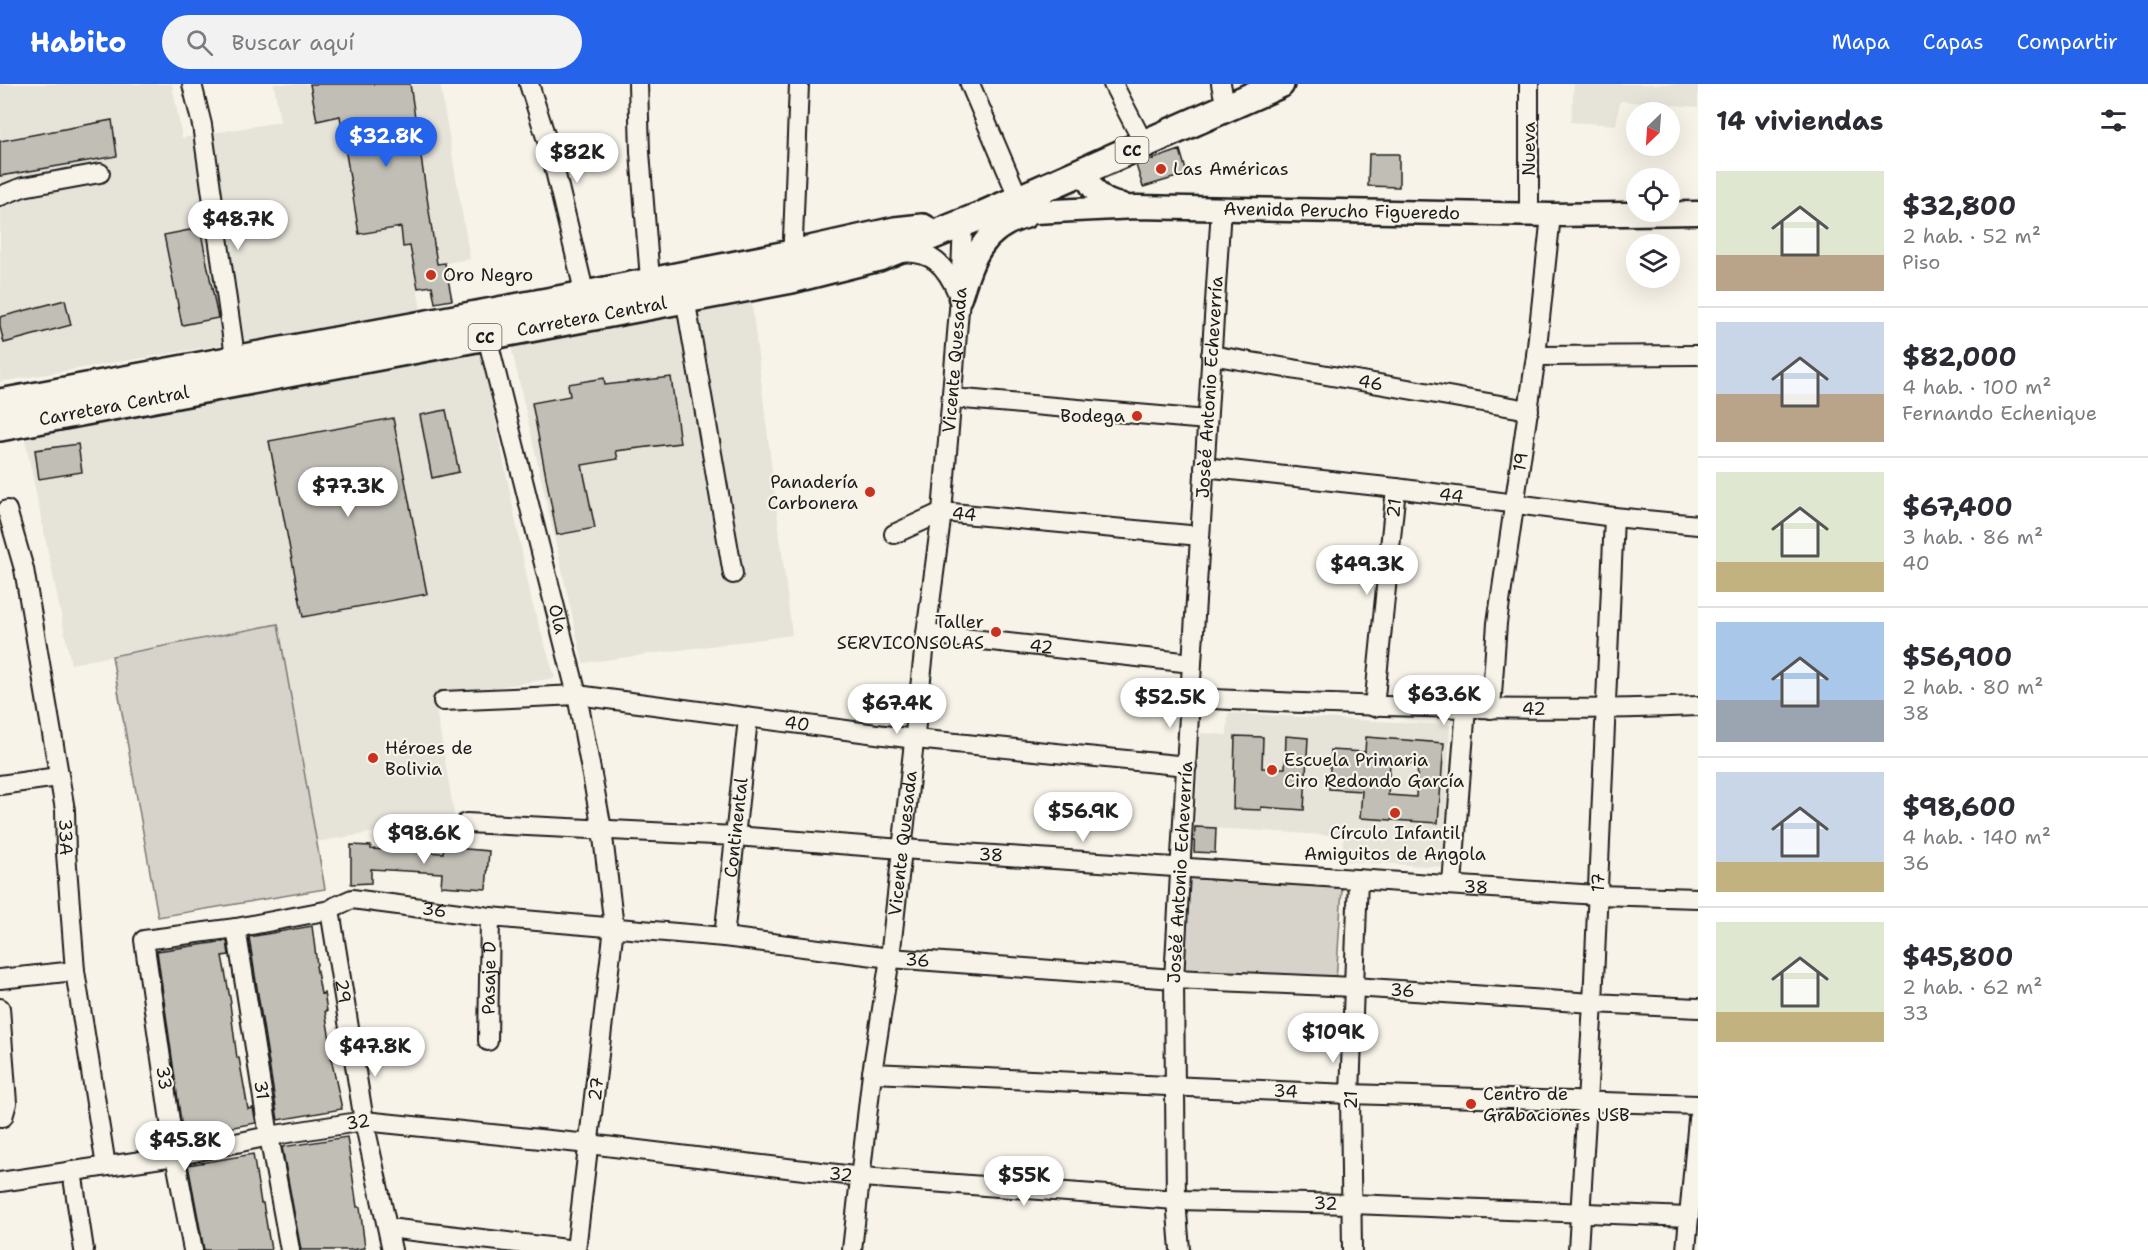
<!DOCTYPE html>
<html lang="es">
<head>
<meta charset="utf-8">
<style>
	body { margin:0; font-family:"Shantell Sans",sans-serif; background:#f2f2f3; color:#2b2b33; height:100vh; display:flex; flex-direction:column; font-size:22px; white-space:nowrap }
	* { box-sizing:border-box; margin:0 }
	p { font-size:20px; color:#7c7c81 }
	.icon { flex:none; width:33px; height:33px; fill:none; stroke:currentColor; stroke-width:2; stroke-linecap:round; stroke-linejoin:round }
	.map { position:relative; flex:1; overflow:hidden }
	.side { display:flex; flex-direction:column; background:#fff; width:450px }
	.side>* { flex:none }
	.needle { width:39px; rotate:205deg }
	.fabs { position:absolute; left:1626px; top:18px; display:grid; gap:12px }
	.fabs a { display:grid; place-items:center; width:54px; height:54px; border-radius:50%; background:#fff; box-shadow:0 6px 24px #0002; font-size:30px }
	.price { position:absolute; translate:-50% -51px; padding:0 14px; border-radius:21px; background:#fff; color:#222; font-size:20px; line-height:39px; filter:drop-shadow(0 2px 3px #0008) }
	.price::after { content:''; position:absolute; left:50%; top:36px; width:18px; height:14px; margin-left:-9px; background:inherit; clip-path:polygon(0 0,100% 0,50% 100%) }
	.price.active { background:#2563eb; color:#fff }
	ul { padding:0; list-style:none }
	li { display:flex; align-items:center; gap:18px; height:150px; padding:0 18px }
	li+li { border-top:2px solid #e1e1e2 }
	li span { display:grid; place-items:center; flex:none; width:168px; height:120px; border-radius:0px; color:#555 }
	li>.icon { margin-inline-start:auto }
	span .icon { width:72px; height:72px; fill:#fffc; stroke-width:1 }
	li b { font-size:26px }
	h2 { display:flex; justify-content:space-between; align-items:center; height:72px; padding:0 18px; font-size:26px }
	header { display:flex; align-items:center; gap:36px; box-sizing:border-box; height:84px; padding:0 30px; background:#2563eb; color:#fff }
	header strong { font-size:28px }
	nav { display:flex; gap:33px; margin-inline-start:auto; font-size:21px }
	.search { width:420px; height:54px; background:#f2f2f3; display:flex; align-items:center; gap:15px; box-sizing:border-box; padding:0 21px; border-radius:33px; color:#7c7c81; font-size:22px }
	main { display:flex; flex:1; min-height:0 }
	.map>svg:first-child { display:block }
</style>
</head>
<body>
<header>
<strong>Habito</strong>
<div class="search"><svg class="icon" aria-label="search" viewBox="0 0 24 24"><circle cx="10" cy="10" r="6"/><path d="M15 15l6 6"/></svg>Buscar aquí</div>
<nav><a>Mapa</a><a>Capas</a><a>Compartir</a></nav>
</header>
<main>
<div class="map">
<svg width="1698" height="1166" viewBox="0 0 1698 1166">
	<rect width="100%" height="100%" fill="#f7f3e8"/>
	<filter id="ink" filterUnits="userSpaceOnUse"><feTurbulence type="fractalNoise" baseFrequency=".0167" numOctaves="2"/><feDisplacementMap in="SourceGraphic" scale="12" xChannelSelector="R" yChannelSelector="G"/><feConvolveMatrix kernelMatrix="1 2 1 2 8 2 1 2 1" color-interpolation-filters="sRGB"/></filter>
	<g filter="url(#ink)">
		<path fill="#e6e3d9" d="M0,0H172L182,54L280,38L274,0H440L470,175L414,184L421,227L0,298Z
			M1574,0H1698V23L1620,17L1616,41L1571,38Z
			M751,214L792,551L583,579L511,262Z
			M480,259L532,518L555,594L434,613L455,735L316,758L278,540L71,580L24,350Z
			M1228,629L1450,641L1443,783L1342,777L1343,752L1195,743L1200,649L1227,651Z"/>
		<path fill="#d7d3cb" stroke="#7a7874" stroke-width="1.5" d="M278,540L325,805L158,833L112,572Z
			M1186,794L1342,804L1336,898L1181,888Z"/>
		<path fill="#c0beb5" stroke="#1c1c1c" stroke-width="1.5" fill-rule="evenodd" d="M310,0H410L437,180L445,179L452,216L435,219L432,202L418,204L410,162L403,163L401,143L359,150L340,32L317,37Z
			M112,36L117,72L0,92V57Z
			M1180,66L1187,90L1143,103L1136,81Z
			M1369,70H1399V103L1368,102Z
			M200,144L218,234L182,241L164,151Z
			M65,216L71,241L4,259L0,243V233Z
			M671,293L680,359L616,367L618,375L582,381L595,444L557,451L532,319L570,312L568,300L604,294L605,301Z
			M446,326L459,388L432,394L420,331Z
			M393,334L427,510L303,533L269,357Z
			M78,360L82,388L39,395L35,366Z
			M1235,652L1263,653L1262,684H1285L1286,652L1308,654L1304,726L1261,723V726L1233,725Z
			M1366,653L1444,659L1438,739L1360,734L1362,707L1329,705L1331,666L1365,668ZM1390,679L1418,680L1416,713L1388,711Z
			M1195,743L1216,744L1215,769L1194,768Z
			M351,761L371,762V765L443,769L444,763L489,767L486,805L441,802L442,789L371,785V799L351,800Z
			M312,842L317,881L316,882L321,910L324,909L327,927H325L333,973L331,974L342,1025L278,1036L249,853Z
			M227,857L229,871L222,872L231,919L230,920L237,974H239L248,1025L253,1024L256,1039L183,1052L157,867Z
			M347,1053L357,1123H360L365,1164L351,1166H301L282,1063Z
			M253,1070L261,1119H263L271,1166H204L188,1081Z"/>
		<g fill="none" stroke-linecap="round" stroke-linejoin="round">
			<g stroke="#1c1c1c" stroke-width="22">
				<g id="minor">
					<path d="M192,0L202,41L237,286"/>
					<path d="M529,0L550,66L585,211"/>
					<path d="M638,0L640,68L651,208"/>
					<path d="M970,0L1019,115"/>
					<path d="M1113,0L1144,60"/>
					<path d="M1221,0L1226,24"/>
					<path d="M1529,0V129"/>
					<path d="M0,112L23,103L100,89"/>
					<path d="M898,169C932,165 946,182 958,210"/>
					<path d="M792,181L799,0"/>
					<path d="M685,214L733,490"/>
					<path id="s1" d="M484,241L577,611L602,745L614,843L576,1166"/>
					<path id="s2" d="M1211,271L1529,326"/>
					<path d="M1536,272L1698,271"/>
					<path d="M952,314L1207,336"/>
					<path id="s3" d="M1204,383L1396,404L1614,433L1698,441"/>
					<path id="s4" d="M7,426L24,485L65,726L66,769L75,887L106,1082"/>
					<path id="s5" d="M894,450L942,428L1200,452"/>
					<path id="s6" d="M926,550L1192,579"/>
					<path id="s7" d="M1190,614C1359,622 1528,629 1698,622"/>
					<path id="s8" d="M443,617L577,611L915,655L1187,682"/>
					<path id="s9" d="M1374,623L1396,404"/>
					<path id="s10" d="M1491,625L1497,539L1536,272L1551,131"/>
					<path d="M0,701L58,693"/>
					<path id="s11" d="M466,739L735,752L902,765L1597,811L1698,814"/>
					<path d="M1452,800L1466,624"/>
					<path id="s12" d="M330,826L364,1037L392,1166"/>
					<path id="s13" d="M236,844L269,1052L290,1166"/>
					<path id="s14" d="M724,853L748,635"/>
					<path d="M0,895L75,887"/>
					<path d="M0,924L7,1019L3,1033H0"/>
					<path id="s15" d="M488,957L490,833"/>
					<path id="s16" d="M872,989L1350,1010L1698,1021"/>
					<path d="M72,1087L84,1166"/>
					<path id="s17" d="M0,1098L175,1072L269,1052L364,1037L589,1060L862,1093L1176,1116L1352,1120L1689,1133"/>
					<path d="M388,1144L575,1166"/>
					<path id="s18" d="M193,1166L175,1072L144,856L236,844L330,826L336,822L352,815L490,833L724,853L890,874L1174,895L1354,903L1593,919L1698,924"/>
					<path id="s19" d="M852,1166L872,989L890,874L926,550L942,428L960,214L963,139"/>
					<path id="s20" d="M1180,1166L1176,1116L1174,895L1192,579L1221,124"/>
					<path d="M1352,1166L1350,1010L1358,795"/>
					<path id="s21" d="M1578,1166L1593,919L1614,433"/>
					<path d="M1686,1166L1698,1035"/>
				</g>
			</g>
			<g stroke="#1c1c1c" stroke-width="27">
				<g id="major">
					<path d="M1083,87C1093,106 1100,118 1122,121"/>
					<path id="s22" d="M992,130L1136,123L1551,131L1698,129"/>
					<path d="M960,214C972,176 982,144 1025,133"/>
				</g>
			</g>
			<g stroke="#1c1c1c" stroke-width="32">
				<g id="highway">
					<path d="M0,319L585,211L792,170L895,147L923,144"/>
					<path id="s23" d="M0,343L792,195L879,173L983,131L1280,0"/>
				</g>
			</g>
			<use href="#minor" stroke="#f7f3e8" stroke-width="18"/>
			<use href="#major" stroke="#f7f3e8" stroke-width="22"/>
			<use href="#highway" stroke="#f7f3e8" stroke-width="27"/>
		</g>
	</g>
	<g fill="#c8321e" stroke="#f7f3e8" stroke-width="2">
		<circle cx="1161" cy="85" r="6"/>
		<circle cx="431" cy="191" r="6"/>
		<circle cx="1137" cy="332" r="6"/>
		<circle cx="870" cy="408" r="6"/>
		<circle cx="996" cy="548" r="6"/>
		<circle cx="373" cy="674" r="6"/>
		<circle cx="1272" cy="686" r="6"/>
		<circle cx="1395" cy="729" r="6"/>
		<circle cx="1471" cy="1020" r="6"/>
	</g>
	<g text-anchor="middle" dominant-baseline="central" stroke-width="4.5" stroke-linejoin="round" paint-order="stroke">
		<g fill="#f7f3e8" stroke="#5e5c59" stroke-width="1.5">
			<rect x="1115.5" y="53" width="33" height="26" rx="4.5"/>
			<rect x="468.5" y="240" width="33" height="26" rx="4.5"/>
		</g>
		<g font-size="16" font-weight="bold" fill="#1c1c1c">
			<text x="1132" y="66">CC</text>
			<text x="485" y="253">CC</text>
		</g>
		<g font-size="18" fill="#1c1c1c" stroke="#f7f3e8">
			<text transform="translate(1529 65) rotate(-90)">Nueva</text>
			<text stroke="none"><textPath href="#s22" startOffset="350">Avenida Perucho Figueredo</textPath></text>
			<text stroke="none"><textPath href="#s23" startOffset="602">Carretera Central</textPath></text>
			<text stroke="none"><textPath href="#s19" startOffset="896">Vicente Quesada</textPath></text>
			<text stroke="none"><textPath href="#s2" startOffset="162">46</textPath></text>
			<text stroke="none"><textPath href="#s20" startOffset="864">Josèé Antonio Echeverría</textPath></text>
			<text stroke="none"><textPath href="#s23" startOffset="116">Carretera Central</textPath></text>
			<text stroke="none"><textPath href="#s10" startOffset="249">19</textPath></text>
			<text stroke="none"><textPath href="#s3" startOffset="249">44</textPath></text>
			<text stroke="none"><textPath href="#s9" startOffset="200">21</textPath></text>
			<text stroke="none"><textPath href="#s5" startOffset="75">44</textPath></text>
			<text stroke="none"><textPath href="#s1" startOffset="303">Ola</textPath></text>
			<text stroke="none"><textPath href="#s6" startOffset="116">42</textPath></text>
			<text stroke="none"><textPath href="#s7" startOffset="344">42</textPath></text>
			<text stroke="none"><textPath href="#s8" startOffset="356">40</textPath></text>
			<text stroke="none"><textPath href="#s14" startOffset="110">Continental</textPath></text>
			<text stroke="none"><textPath href="#s4" startOffset="333">33A</textPath></text>
			<text stroke="none"><textPath href="#s19" startOffset="410">Vicente Quesada</textPath></text>
			<text stroke="none"><textPath href="#s11" startOffset="526">38</textPath></text>
			<text stroke="none"><textPath href="#s20" startOffset="378">Josèé Antonio Echeverría</textPath></text>
			<text stroke="none"><textPath href="#s21" startOffset="368">17</textPath></text>
			<text stroke="none"><textPath href="#s11" startOffset="1012">38</textPath></text>
			<text stroke="none"><textPath href="#s18" startOffset="610">36</textPath></text>
			<text stroke="none"><textPath href="#s18" startOffset="1096">36</textPath></text>
			<text stroke="none"><textPath href="#s15" startOffset="63">Pasaje D</textPath></text>
			<text stroke="none"><textPath href="#s18" startOffset="1582">36</textPath></text>
			<text stroke="none"><textPath href="#s12" startOffset="82">29</textPath></text>
			<text transform="translate(164 994) rotate(82)">33</text>
			<text stroke="none"><textPath href="#s13" startOffset="164">31</textPath></text>
			<text transform="translate(596 1005) rotate(-83)">27</text>
			<text stroke="none"><textPath href="#s16" startOffset="414">34</textPath></text>
			<text transform="translate(1351 1016) rotate(-90)">21</text>
			<text stroke="none"><textPath href="#s17" startOffset="363">32</textPath></text>
			<text stroke="none"><textPath href="#s17" startOffset="849">32</textPath></text>
			<text stroke="none"><textPath href="#s17" startOffset="1335">32</textPath></text>
		</g>
		<g font-size="18" fill="#1c1c1c" stroke="#f7f3e8" text-anchor="start">
			<text x="1173" y="85">Las Américas</text>
			<text x="443" y="191">Oro Negro</text>
			<text x="1125" y="332" text-anchor="end">Bodega</text>
			<text x="858" y="398" text-anchor="end">Panadería<tspan x="858" dy="21">Carbonera</tspan></text>
			<text x="984" y="538" text-anchor="end">Taller<tspan x="984" dy="21">SERVICONSOLAS</tspan></text>
			<text x="385" y="664">Héroes de<tspan x="385" dy="21">Bolivia</tspan></text>
			<text x="1284" y="676">Escuela Primaria<tspan x="1284" dy="21">Ciro Redondo García</tspan></text>
			<text x="1395" y="749" text-anchor="middle">Círculo Infantil<tspan x="1395" dy="21">Amiguitos de Angola</tspan></text>
			<text x="1483" y="1010">Centro de<tspan x="1483" dy="21">Grabaciones USB</tspan></text>
		</g>
	</g>
</svg>
<div class="fabs">
<a><svg class="needle" viewBox="-14 -14 28 28"><path d="M0-13l5 13h-10z" fill="#e53935"/><path d="M0 13l5-13h-10z" fill="#7c7c81"/></svg></a>
<a><svg class="icon" aria-label="locate" viewBox="0 0 24 24"><circle cx="12" cy="12" r="6"/><path d="M12 2v4M12 18v4M2 12h4M18 12h4"/></svg></a>
<a><svg class="icon" aria-label="layers" viewBox="0 0 24 24"><path d="M12 4l9 5-9 5-9-5zM3 14l9 5 9-5"/></svg></a>
</div>
<b class="price active" style="left:386px;top:84px">$32.8K</b>
<b class="price" style="left:577px;top:100px">$82K</b>
<b class="price" style="left:238px;top:167px">$48.7K</b>
<b class="price" style="left:348px;top:434px">$77.3K</b>
<b class="price" style="left:1367px;top:512px">$49.3K</b>
<b class="price" style="left:1444px;top:642px">$63.6K</b>
<b class="price" style="left:1170px;top:645px">$52.5K</b>
<b class="price" style="left:897px;top:651px">$67.4K</b>
<b class="price" style="left:1083px;top:759px">$56.9K</b>
<b class="price" style="left:424px;top:781px">$98.6K</b>
<b class="price" style="left:1333px;top:980px">$109K</b>
<b class="price" style="left:375px;top:994px">$47.8K</b>
<b class="price" style="left:185px;top:1088px">$45.8K</b>
<b class="price" style="left:1024px;top:1123px">$55K</b>
</div>
<section class="side">
<h2>14 viviendas<svg class="icon" aria-label="filters" viewBox="0 0 24 24"><path d="M4 7h16M4 17h16"/><circle cx="9" cy="7" r="2"/><circle cx="15" cy="17" r="2"/></svg></h2>
<ul>
<li><span style="background:linear-gradient(#dfe7d0 70%,#b9a48a 0)"><svg class="icon" aria-label="home" viewBox="0 0 24 24"><path d="M3 11l9-7 9 7M6 9v11h12V9"/></svg></span><div><b>$32,800</b><p>2 hab. · 52 m²</p><p>Piso</p></div></li>
<li><span style="background:linear-gradient(#c9d6e8 60%,#b9a48a 0)"><svg class="icon" aria-label="home" viewBox="0 0 24 24"><path d="M3 11l9-7 9 7M6 9v11h12V9"/></svg></span><div><b>$82,000</b><p>4 hab. · 100 m²</p><p>Fernando Echenique</p></div></li>
<li><span style="background:linear-gradient(#dfe7d0 75%,#c2b280 0)"><svg class="icon" aria-label="home" viewBox="0 0 24 24"><path d="M3 11l9-7 9 7M6 9v11h12V9"/></svg></span><div><b>$67,400</b><p>3 hab. · 86 m²</p><p>40</p></div></li>
<li><span style="background:linear-gradient(#a9c7e8 65%,#9aa5b1 0)"><svg class="icon" aria-label="home" viewBox="0 0 24 24"><path d="M3 11l9-7 9 7M6 9v11h12V9"/></svg></span><div><b>$56,900</b><p>2 hab. · 80 m²</p><p>38</p></div></li>
<li><span style="background:linear-gradient(#c9d6e8 75%,#c2b280 0)"><svg class="icon" aria-label="home" viewBox="0 0 24 24"><path d="M3 11l9-7 9 7M6 9v11h12V9"/></svg></span><div><b>$98,600</b><p>4 hab. · 140 m²</p><p>36</p></div></li>
<li><span style="background:linear-gradient(#dfe7d0 75%,#c2b280 0)"><svg class="icon" aria-label="home" viewBox="0 0 24 24"><path d="M3 11l9-7 9 7M6 9v11h12V9"/></svg></span><div><b>$45,800</b><p>2 hab. · 62 m²</p><p>33</p></div></li>
</ul>
</section>
</main>
</body>
</html>
